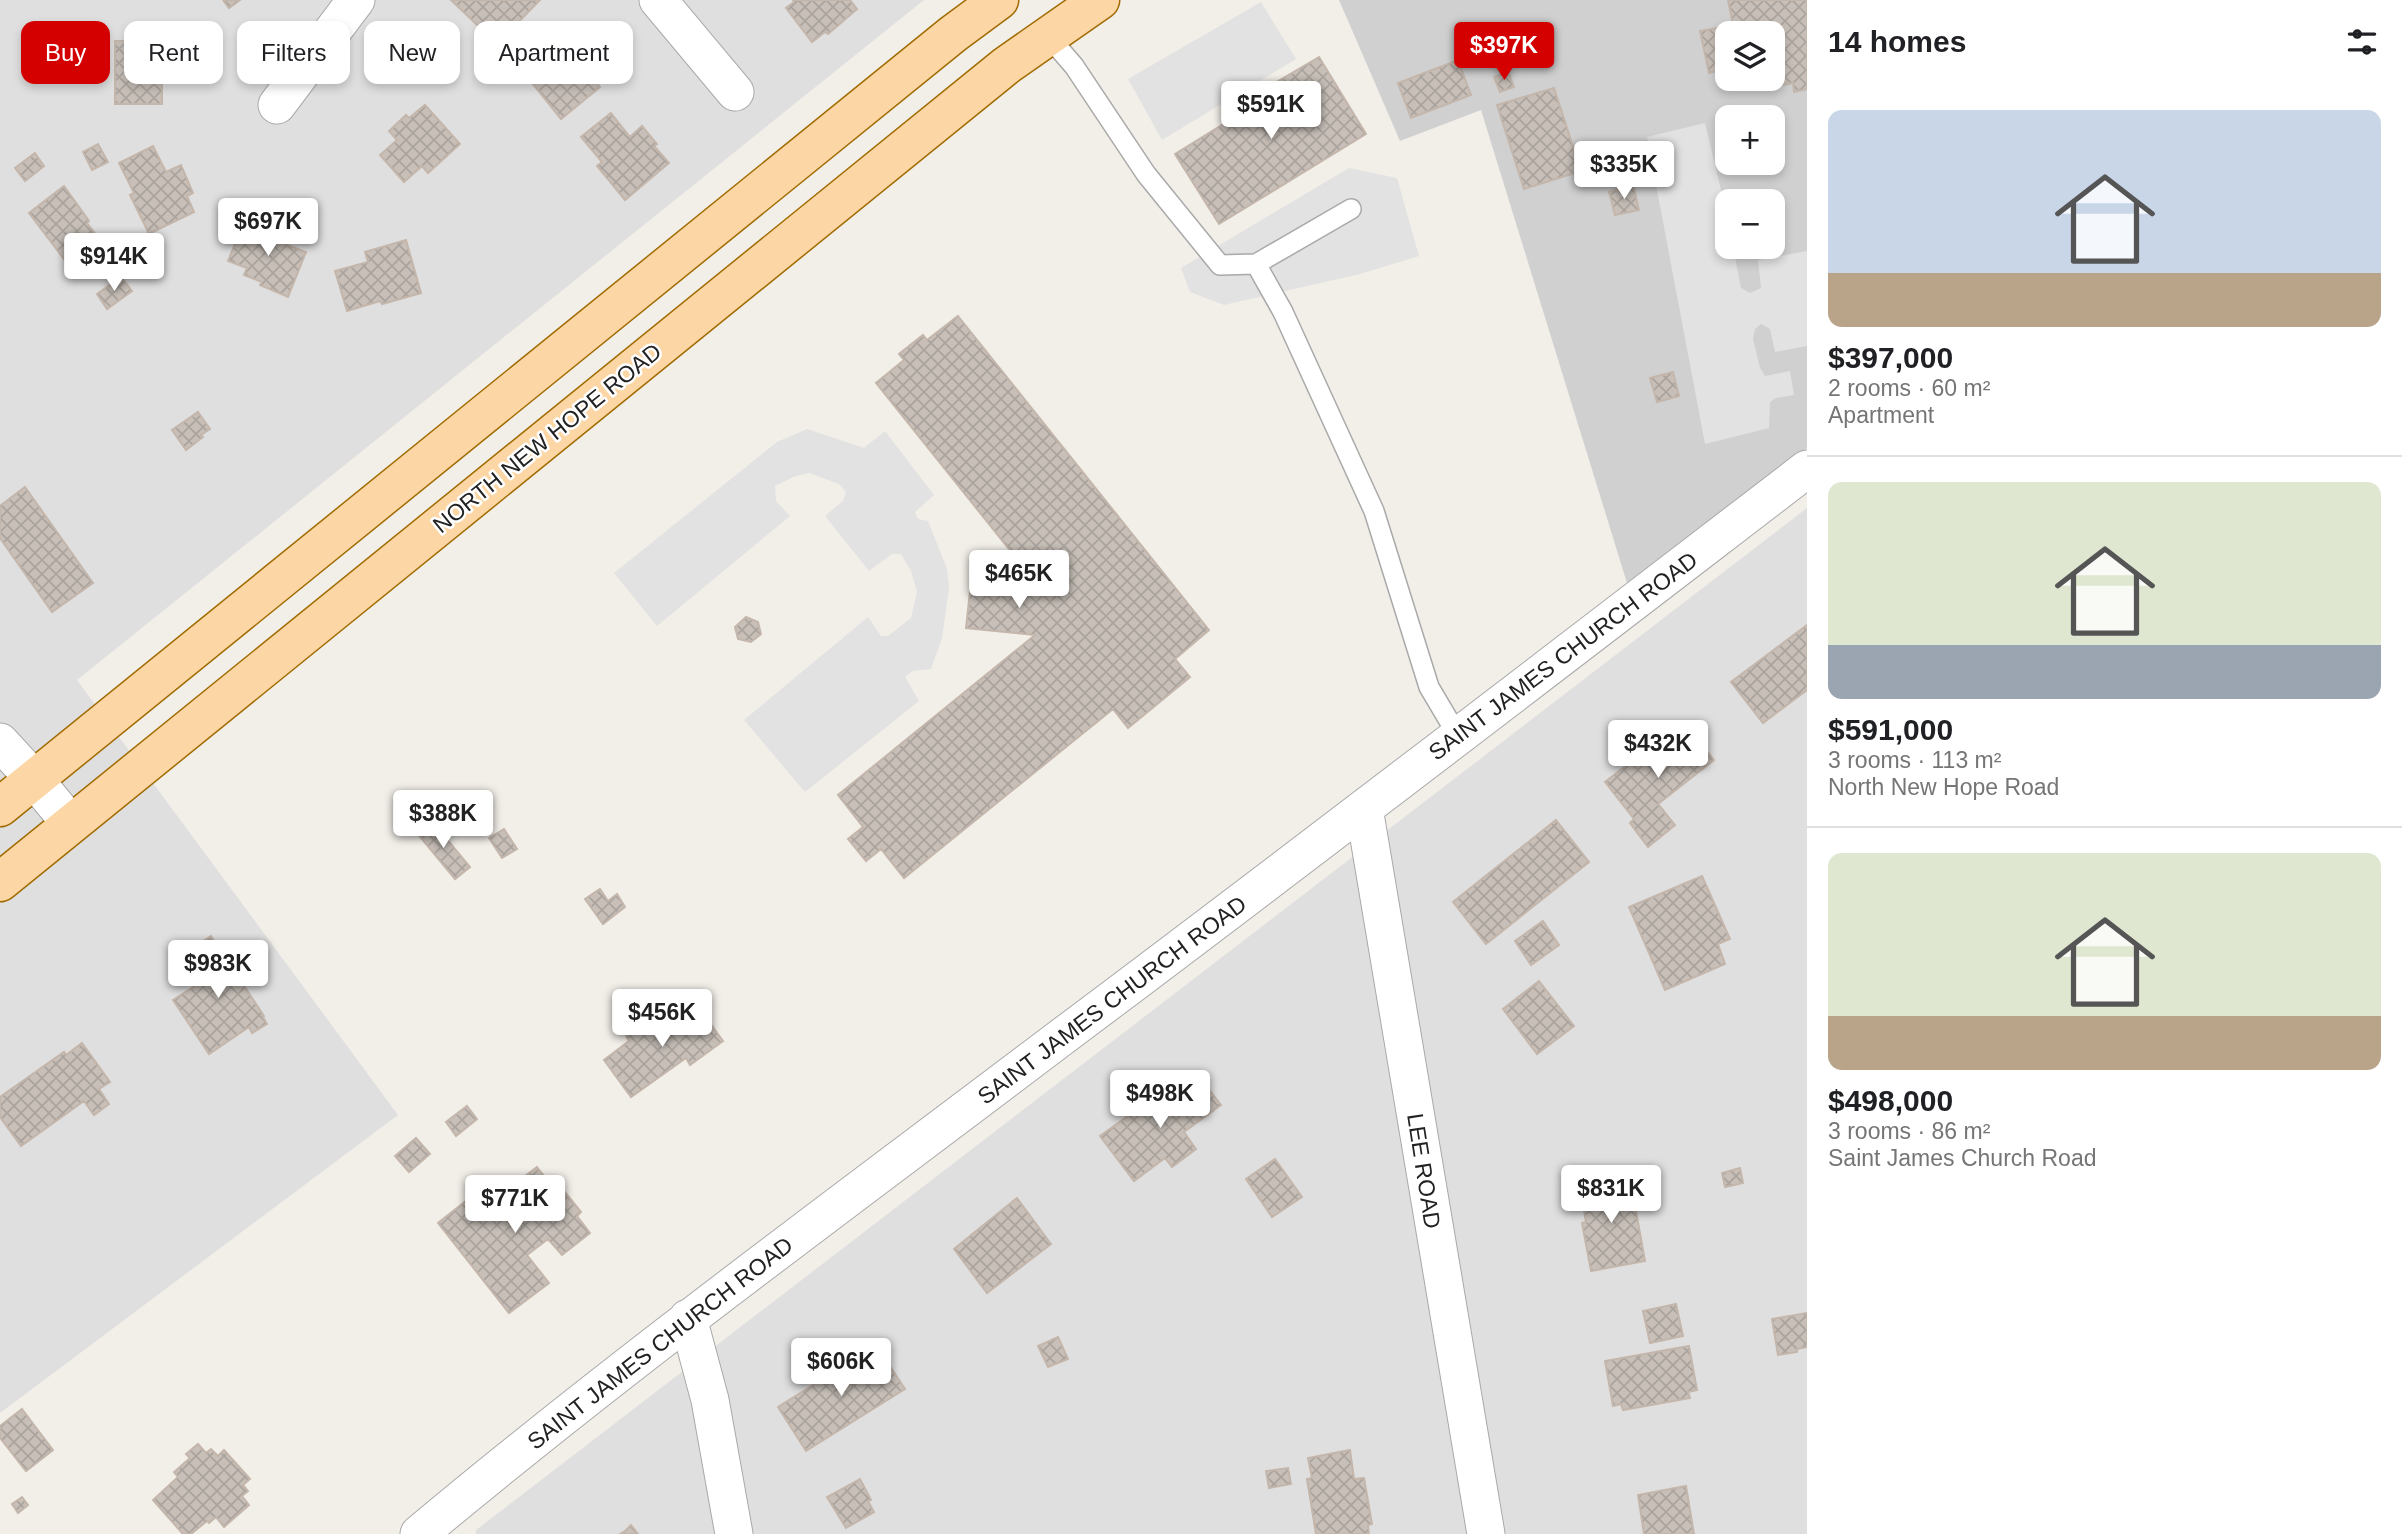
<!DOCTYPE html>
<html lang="en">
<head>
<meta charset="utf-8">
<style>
	body { margin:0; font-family:Arial,sans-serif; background:#f2f2f2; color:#202124; height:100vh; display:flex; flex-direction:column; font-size:26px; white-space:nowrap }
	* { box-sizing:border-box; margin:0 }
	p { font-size:23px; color:#757577 }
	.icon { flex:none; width:38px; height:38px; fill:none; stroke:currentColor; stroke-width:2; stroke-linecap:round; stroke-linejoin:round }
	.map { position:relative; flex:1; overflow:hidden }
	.sheet { display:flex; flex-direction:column; background:#fff; width:595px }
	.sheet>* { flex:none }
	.top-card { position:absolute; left:21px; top:21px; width:665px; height:63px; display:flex; gap:14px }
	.tools { position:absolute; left:1715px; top:21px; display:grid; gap:14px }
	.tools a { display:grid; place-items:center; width:70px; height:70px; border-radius:14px; background:#fff; box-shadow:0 4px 10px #0003; font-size:35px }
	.price { position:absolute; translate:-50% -60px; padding:0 16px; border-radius:7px; background:#fff; color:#222; font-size:23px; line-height:46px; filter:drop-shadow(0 2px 4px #0008) }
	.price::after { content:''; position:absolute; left:50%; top:42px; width:21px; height:16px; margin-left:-10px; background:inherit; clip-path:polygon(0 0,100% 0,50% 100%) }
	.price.selected { background:#d40000; color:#fff }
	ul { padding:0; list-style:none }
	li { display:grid; align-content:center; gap:14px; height:371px; padding:0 21px }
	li+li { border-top:2px solid #e0e0e0 }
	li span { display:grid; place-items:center; height:217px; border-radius:14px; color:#555 }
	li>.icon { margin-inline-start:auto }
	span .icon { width:126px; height:126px; fill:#fffc; stroke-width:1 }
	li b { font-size:30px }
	h2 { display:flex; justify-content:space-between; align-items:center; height:84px; padding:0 21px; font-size:30px }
	.chip { padding:0 24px; border-radius:14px; background:#fff; box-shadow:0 4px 10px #0003; font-size:24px; line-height:63px }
	.chip.selected { background:#d40000; color:#fff }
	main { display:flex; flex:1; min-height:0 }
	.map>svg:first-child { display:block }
</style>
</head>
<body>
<main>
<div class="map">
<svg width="1807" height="1534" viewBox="0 0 1807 1534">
	<defs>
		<pattern id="building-cross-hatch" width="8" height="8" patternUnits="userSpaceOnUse" patternTransform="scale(1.75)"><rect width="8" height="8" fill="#c7bfb8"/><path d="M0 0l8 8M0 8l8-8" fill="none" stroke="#aba49e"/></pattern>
	</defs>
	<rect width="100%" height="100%" fill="#f2efe9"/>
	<path fill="#e0dfdf" d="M0,0H924L77,680L398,1115L0,1413Z
		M1807,508V1534H476V1530Z"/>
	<path fill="#d0d0d0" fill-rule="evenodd" d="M1339,0H1807V448L1627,583L1481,110L1400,141ZM1727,33H1773V79H1727ZM1727,117H1773V163H1727ZM1727,201H1773V247H1727Z"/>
	<path fill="#e2e2e2" d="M1261,2L1296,59L1162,140L1128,79Z
		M1705,123L1727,215V247H1733L1741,288L1750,293L1761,288L1758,260L1807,251V346L1775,352L1770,329L1761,324L1755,329L1753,339L1760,368L1765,376L1790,371L1794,395L1776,398L1770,402L1769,428L1705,444L1647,137Z
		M1349,168L1397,178L1419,256L1360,274L1224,305L1190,292L1181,268Z
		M807,429L864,448L885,431L934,495L915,512L918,519L928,521L947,569L949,588L942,638L931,669L912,671L905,677L919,701L805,792L744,720L868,617L881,636H888L911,618L917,592L911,571L901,554H892L869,571L825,516L843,501L846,492L839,484L809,473L793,477L775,486L776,501L790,516L657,626L614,573L777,442Z"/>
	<path fill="url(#building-cross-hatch)" stroke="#c4b6ab" stroke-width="2" d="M223,0H240L229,8Z
		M451,0H540L497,44Z
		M793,0H850L857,9L828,34L825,32L812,42L786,8L794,2Z
		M1728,0H1807V89L1794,92L1793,83L1767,88L1765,79H1773V33H1727V69L1709,73L1700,31L1733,25Z
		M550,35L566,54L577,45L590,61L589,62L595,70L590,74L600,87L561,119L532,83L537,79L521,59Z
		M115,41H162V104H115Z
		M1319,57L1366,134L1219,224L1175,154L1257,103L1253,96Z
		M1458,60L1471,95L1411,118L1398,83Z
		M1508,72L1514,87L1500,92L1494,77Z
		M1554,88L1581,171L1524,189L1497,105Z
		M425,105L460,144L428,173L422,166L404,182L380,155L397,140L389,131L406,115L409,118Z
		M611,113L630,137L642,126L657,144L654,146L669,163L625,200L597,166L602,162L581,137Z
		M98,144L108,162L92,170L83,152Z
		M153,146L166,172L181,165L193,193L187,196L194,212L149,234L130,195L134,193L119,163Z
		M35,153L44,166L25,181L15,168Z
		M64,186L89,221L87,223L108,250L76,275L29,213Z
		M1633,186L1639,210L1615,215L1609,192Z
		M243,224L263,232L265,226L286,235L282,243L306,252L288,297L260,285L262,282L244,275L247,268L228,261Z
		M406,240L421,293L382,304L380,301L347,311L335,271L368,262L365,252Z
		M121,277L132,291L107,309L97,294Z
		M958,316L1209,630L1175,659L1190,677L1128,728L1113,709L904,878L881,849L866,861L848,839L863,827L838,795L1035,635L966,628L971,582L1041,589L876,383L904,360L899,354L923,335L927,340Z
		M1673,372L1679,396L1657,402L1650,378Z
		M198,412L210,429L201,435L203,437L186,450L172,430Z
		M25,487L93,583L52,612L0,538V506Z
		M746,617L758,622L761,634L751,642L738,639L735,627Z
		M1807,625V690L1763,723L1731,682Z
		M1683,721L1714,760L1658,804L1675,825L1648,847L1630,823L1634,819L1605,782Z
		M431,820L470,867L455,879L416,832Z
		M1556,820L1589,862L1486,944L1453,902Z
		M504,829L517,849L502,858L489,838Z
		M1702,876L1730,939L1718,944L1725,964L1665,990L1629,907Z
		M600,889L608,901L617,894L625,907L603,924L585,899Z
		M1543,921L1559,945L1531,965L1515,941Z
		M211,936L264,1016L263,1017L267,1024L252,1033L249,1027L209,1054L173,1000L204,980L185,953Z
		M1539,981L1574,1026L1537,1054L1503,1009Z
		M696,1004L723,1041L690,1065L686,1058L631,1097L604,1060L629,1041L626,1036L639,1027L642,1032L665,1015L671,1022Z
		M82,1043L110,1082L99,1089L109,1104L94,1115L84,1101L21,1146L0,1117V1097L64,1052L66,1055Z
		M1201,1079L1221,1105L1184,1132L1196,1149L1172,1167L1165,1158L1134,1181L1100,1136L1157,1095L1165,1105Z
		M467,1106L477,1119L456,1136L446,1122Z
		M416,1138L430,1154L409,1172L395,1156Z
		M1275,1159L1302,1197L1272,1217L1246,1179Z
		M537,1167L555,1190L560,1186L581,1212L577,1216L590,1233L562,1255L548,1239L527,1255L549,1283L509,1313L438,1223L471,1197L481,1210Z
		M1740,1168L1743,1183L1725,1187L1722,1173Z
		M1630,1178L1645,1261L1591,1271L1582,1223L1586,1222L1580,1187Z
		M1017,1198L1051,1244L987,1293L954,1249Z
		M1676,1304L1683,1336L1650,1343L1643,1311Z
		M1807,1313V1347L1797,1349V1352L1778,1355L1772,1319Z
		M1058,1337L1068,1359L1048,1367L1038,1346Z
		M876,1345L905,1389L806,1451L778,1407Z
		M1689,1346L1697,1390L1688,1392L1690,1398L1623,1410L1621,1404L1613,1406L1605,1361Z
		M22,1409L53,1450L26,1471L0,1438V1426Z
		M198,1444L206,1453L211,1449L218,1456L224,1450L250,1479L243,1485L248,1491L242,1496L249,1505L224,1527L216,1517L209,1523L207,1521L191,1534H183L153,1500L178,1477L174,1472L190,1458L186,1454Z
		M1350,1450L1354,1479L1364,1478L1372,1524L1368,1525L1369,1534H1316L1307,1479L1312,1478L1308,1458Z
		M1288,1468L1291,1484L1269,1488L1266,1471Z
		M860,1479L871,1500L868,1501L874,1512L846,1528L827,1497Z
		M1686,1486L1694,1534H1644L1638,1495Z
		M22,1497L28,1505L18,1513L12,1504Z
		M631,1525L638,1534H620L625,1531Z"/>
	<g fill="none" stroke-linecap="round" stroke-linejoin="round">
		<g stroke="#a9a9a9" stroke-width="22">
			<path id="service" d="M1048,36L1074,66L1146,174L1220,265L1256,264
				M1351,209L1256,264L1283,312L1374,511L1429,687L1458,736"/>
		</g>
		<g stroke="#a9a9a9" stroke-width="39">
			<path id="minor" d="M658,0L735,92
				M277,105L356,0
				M0,742L34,779L71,824
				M1364,808L1486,1534
				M688,1318L710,1400L734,1534
				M419,1534C626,1361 844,1202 1059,1039C1310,851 1558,660 1807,469"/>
		</g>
		<g stroke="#a06b00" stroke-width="41">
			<path id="primary" d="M0,807L953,34L999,0
				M0,882L1007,65L1100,0"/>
		</g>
		<use href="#service" stroke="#fff" stroke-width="19"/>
		<use href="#minor" stroke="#fff" stroke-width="37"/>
		<use href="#primary" stroke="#fcd6a4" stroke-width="38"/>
	</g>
	<g text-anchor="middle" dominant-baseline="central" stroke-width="5" stroke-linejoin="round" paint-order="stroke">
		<g font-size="23" fill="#222" stroke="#fff">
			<text transform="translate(547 438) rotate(-39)">NORTH NEW HOPE ROAD</text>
			<text transform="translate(1563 656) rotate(-37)">SAINT JAMES CHURCH ROAD</text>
			<text transform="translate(1112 1000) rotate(-37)">SAINT JAMES CHURCH ROAD</text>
			<text transform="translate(1424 1171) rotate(81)">LEE ROAD</text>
			<text transform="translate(660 1343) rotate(-38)">SAINT JAMES CHURCH ROAD</text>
		</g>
	</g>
</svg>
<div class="tools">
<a><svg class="icon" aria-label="layers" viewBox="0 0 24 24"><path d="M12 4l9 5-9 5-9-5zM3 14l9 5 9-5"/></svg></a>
<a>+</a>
<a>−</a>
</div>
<b class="price selected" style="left:1504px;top:82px">$397K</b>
<b class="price" style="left:1271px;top:141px">$591K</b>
<b class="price" style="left:1624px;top:201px">$335K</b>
<b class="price" style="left:268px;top:258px">$697K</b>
<b class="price" style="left:114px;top:293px">$914K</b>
<b class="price" style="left:1019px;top:610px">$465K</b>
<b class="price" style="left:1658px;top:780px">$432K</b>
<b class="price" style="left:443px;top:850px">$388K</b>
<b class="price" style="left:218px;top:1000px">$983K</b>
<b class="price" style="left:662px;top:1049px">$456K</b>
<b class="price" style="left:1160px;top:1130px">$498K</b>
<b class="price" style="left:1611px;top:1225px">$831K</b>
<b class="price" style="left:515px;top:1235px">$771K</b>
<b class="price" style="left:841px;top:1398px">$606K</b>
<div class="top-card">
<a class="chip selected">Buy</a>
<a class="chip">Rent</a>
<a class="chip">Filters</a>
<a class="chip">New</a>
<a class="chip">Apartment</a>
</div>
</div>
<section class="sheet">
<h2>14 homes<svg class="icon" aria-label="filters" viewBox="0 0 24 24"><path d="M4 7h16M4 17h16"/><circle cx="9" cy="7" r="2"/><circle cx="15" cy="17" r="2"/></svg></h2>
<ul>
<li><span style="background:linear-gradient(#c9d6e8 75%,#b9a48a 0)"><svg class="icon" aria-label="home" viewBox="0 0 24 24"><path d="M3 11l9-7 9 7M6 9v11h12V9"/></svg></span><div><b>$397,000</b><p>2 rooms · 60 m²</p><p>Apartment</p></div></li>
<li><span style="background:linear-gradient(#dfe7d0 75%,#9aa5b1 0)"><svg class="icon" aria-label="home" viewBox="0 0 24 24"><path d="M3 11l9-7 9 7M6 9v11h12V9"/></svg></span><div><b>$591,000</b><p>3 rooms · 113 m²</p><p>North New Hope Road</p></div></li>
<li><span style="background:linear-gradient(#dfe7d0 75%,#b9a48a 0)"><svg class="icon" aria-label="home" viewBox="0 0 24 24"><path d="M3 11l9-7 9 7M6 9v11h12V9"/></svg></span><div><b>$498,000</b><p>3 rooms · 86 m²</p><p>Saint James Church Road</p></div></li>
</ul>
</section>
</main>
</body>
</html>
